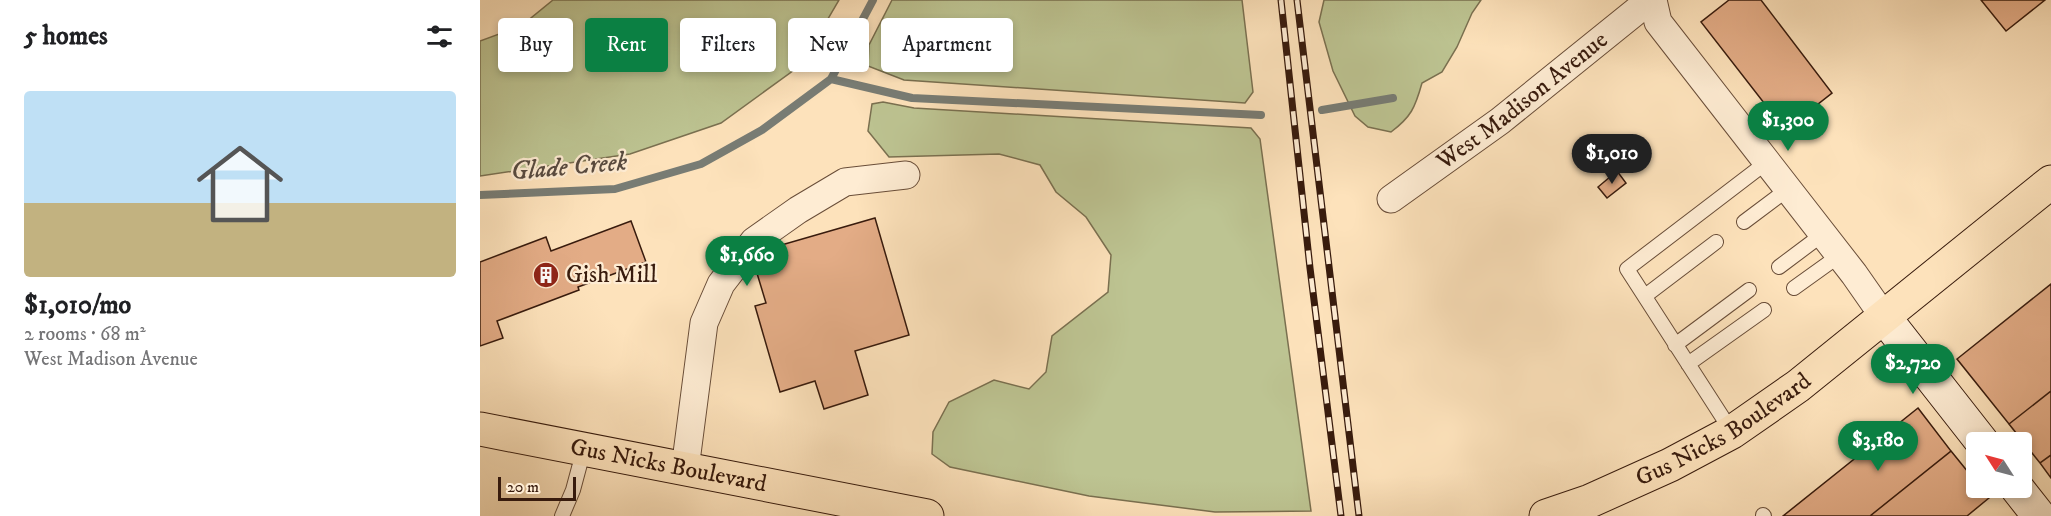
<!DOCTYPE html>
<html lang="en">
<head>
<meta charset="utf-8">
<style>
	body { margin:0; font-family:"IM FELL DW Pica",serif; background:#f2f2f2; color:#202124; height:100vh; display:flex; flex-direction:column; font-size:22px; white-space:nowrap }
	* { box-sizing:border-box; margin:0 }
	p { font-size:20px; color:#757577 }
	.icon { flex:none; width:33px; height:33px; fill:none; stroke:currentColor; stroke-width:2; stroke-linecap:round; stroke-linejoin:round }
	.map { position:relative; flex:1; overflow:hidden }
	.side { display:flex; flex-direction:column; background:#fff; width:480px }
	.side>* { flex:none }
	.banner { position:absolute; left:18px; top:18px; width:570px; height:54px; display:flex; gap:12px }
	.needle { width:39px; rotate:306deg }
	.fabs { position:absolute; left:1486px; top:432px; display:grid; gap:12px }
	.fabs a { display:grid; place-items:center; width:66px; height:66px; border-radius:6px; background:#fff; box-shadow:0 3px 9px #0003; font-size:30px }
	.scale { position:absolute; left:18px; bottom:15px; width:78px; box-sizing:border-box; padding-left:6px; border:3px solid #381b0d; border-top:0; font-size:16px; line-height:21px; white-space:nowrap; color:#381b0d; -webkit-text-stroke:4px #feecd3; paint-order:stroke }
	.price { position:absolute; translate:-50% -51px; padding:0 14px; border-radius:21px; background:#0b8043; color:#fff; font-size:20px; line-height:39px; filter:drop-shadow(0 2px 3px #0008) }
	.price::after { content:''; position:absolute; left:50%; top:36px; width:18px; height:14px; margin-left:-9px; background:inherit; clip-path:polygon(0 0,100% 0,50% 100%) }
	.price.current { background:#222; color:#fff }
	ul { padding:0; list-style:none }
	li { display:grid; align-content:center; gap:12px; height:318px; padding:0 24px }
	li+li { border-top:2px solid #e0e0e0 }
	li span { display:grid; place-items:center; height:186px; border-radius:6px; color:#555 }
	li>.icon { margin-inline-start:auto }
	span .icon { width:108px; height:108px; fill:#fffc; stroke-width:1 }
	li b { font-size:26px }
	h2 { display:flex; justify-content:space-between; align-items:center; height:72px; padding:0 24px; font-size:26px }
	.tag { padding:0 21px; border-radius:6px; background:#fff; box-shadow:0 3px 9px #0003; font-size:21px; line-height:54px }
	.tag.current { background:#0b8043; color:#fff }
	main { display:flex; flex:1; min-height:0 }
	.map>svg:first-child { display:block }
</style>
</head>
<body>
<main>
<section class="side">
<h2>5 homes<svg class="icon" aria-label="filters" viewBox="0 0 24 24"><path d="M4 7h16M4 17h16"/><circle cx="9" cy="7" r="2"/><circle cx="15" cy="17" r="2"/></svg></h2>
<ul>
<li><span style="background:linear-gradient(#bfe0f5 60%,#c2b280 0)"><svg class="icon" aria-label="home" viewBox="0 0 24 24"><path d="M3 11l9-7 9 7M6 9v11h12V9"/></svg></span><div><b>$1,010/mo</b><p>2 rooms · 68 m²</p><p>West Madison Avenue</p></div></li>
</ul>
</section>
<div class="map">
<svg width="1571" height="516" viewBox="0 0 1571 516">
	<rect width="100%" height="100%" fill="#fde2bb"/>
	<filter id="stains"><feTurbulence type="fractalNoise" baseFrequency=".00333" numOctaves="4"/><feColorMatrix values="0 0 0 0 .2 0 0 0 0 .09 0 0 0 0 .02 0 0 0 .5 -.17"/></filter>
	<radialGradient id="worn" r=".72"><stop offset=".6" stop-color="#630" stop-opacity="0"/><stop offset="1" stop-color="#630" stop-opacity=".3"/></radialGradient>
	<path fill="#bdc492" stroke="#7a7050" stroke-width="1.5" d="M73,0H359L321,65L241,123L150,154L0,176V41L41,26Z
		M412,0H762L773,92L765,103L424,80L388,66L389,45Z
		M844,0H1001L992,13L977,47L962,72L942,83C935,108 931,117 911,132L888,127L875,116L853,71L839,22Z
		M403,102L434,108L771,128L780,139L831,511L735,512L609,496L470,467L452,454L453,432L469,402L514,380L549,389L566,372L572,336L628,292L631,255L606,217L576,192L560,165L519,154L409,157L388,131L392,104Z"/>
	<g fill="none" stroke-linecap="round" stroke-linejoin="round">
		<path stroke="#787c74" stroke-width="8" d="M351,79L432,98L781,115
			M842,110L913,98
			M0,195L135,189L221,164L282,130L351,79L393,0"/>
	</g>
	<path fill="#e3ac86" stroke="#381b0d" stroke-width="1.5" d="M1249,0H1281L1352,93L1305,130L1221,22Z
		M1501,0H1565L1526,31Z
		M1137,171L1146,183L1127,198L1118,187Z
		M395,218L429,335L375,351L388,395L344,409L335,381L300,392L275,306L286,303L276,270L296,265L291,248Z
		M151,221L166,262L98,287L99,290L17,321L23,338L0,346V262L66,237L71,251Z
		M1571,284V391L1529,424L1477,359Z
		M1571,391V455L1560,463L1529,424Z
		M1438,408L1471,451L1390,516H1303Z
		M1471,451L1497,483V488H1501L1509,498L1487,516H1390Z
		M1571,455V478L1560,463Z"/>
	<g fill="none" stroke-linecap="round" stroke-linejoin="round">
		<g stroke="#694d38" stroke-width="16">
			<path id="lane" d="M1264,222L1308,189
				M1299,267L1343,234
				M1314,288L1360,255
				M1165,296L1236,242
				M1195,345L1269,290
				M1208,364L1284,310
				M1252,432L1147,269L1287,162
				M1283,515L1284,516
				M82,516L93,490L104,449"/>
		</g>
		<g stroke="#694d38" stroke-width="29">
			<g id="street">
				<path d="M1173,0L1178,22L1374,274L1404,317"/>
				<path id="s1" d="M911,199L1020,121L1170,0"/>
				<path d="M205,469L224,323L241,284L274,241L318,210L365,182L426,175"/>
			</g>
		</g>
		<g stroke="#381b0d" stroke-width="35">
			<path id="secondary" d="M1404,317L1502,442
				M1537,488L1559,516"/>
		</g>
		<g stroke="#381b0d" stroke-width="35">
			<g id="primary">
				<path id="s2" d="M0,429L447,516"/>
				<path id="s3" d="M1066,516L1110,501L1190,465L1252,432L1318,386L1571,182"/>
			</g>
		</g>
		<use href="#lane" stroke="#feecd3" stroke-width="14"/>
		<use href="#street" stroke="#feecd3" stroke-width="27"/>
		<use href="#secondary" stroke="#feecd3" stroke-width="33"/>
		<use href="#primary" stroke="#fde2bb" stroke-width="33"/>
		<g stroke="#381b0d" stroke-width="7">
			<path id="rail" d="M801,0L830,268L861,516
				M817,0L879,516"/>
		</g>
		<use href="#rail" stroke="#feecd3" stroke-width="4.5" stroke-dasharray="14" stroke-linecap="butt"/>
	</g>
	<defs>
		<g id="building-disc" transform="scale(1.35)"><circle r="9.5" fill="#8f2418" stroke="#feecd3"/><path d="M-4-6H4V6H1V3H-1V6H-4ZM-2.5-4.3h1.7v1.8h-1.7ZM.8-4.3h1.7v1.8H.8ZM-2.5-1h1.7V.8h-1.7ZM.8-1h1.7V.8H.8Z" fill="#fff"/></g>
	</defs>
	<g fill-rule="evenodd">
		<use href="#building-disc" x="66" y="275"/>
	</g>
	<g text-anchor="middle" dominant-baseline="central" stroke-width="4.5" stroke-linejoin="round" paint-order="stroke">
		<g font-size="24" fill="#381b0d" stroke="#feecd3">
			<text stroke="none"><textPath href="#s1" startOffset="164">West Madison Avenue</textPath></text>
			<text stroke="none"><textPath href="#s3" startOffset="198">Gus Nicks Boulevard</textPath></text>
			<text stroke="none"><textPath href="#s2" startOffset="192">Gus Nicks Boulevard</textPath></text>
		</g>
		<g font-size="24" fill="#381b0d" stroke="#feecd3" text-anchor="start">
			<text x="86" y="275">Gish Mill</text>
		</g>
		<g font-size="26" font-style="italic" fill="#584b40" stroke="#feecd3">
			<text transform="translate(89 167) rotate(-5)">Glade Creek</text>
		</g>
	</g>
	<rect width="100%" height="100%" filter="url(#stains)"/>
	<rect width="100%" height="100%" fill="url(#worn)"/>
</svg>
<div class="fabs">
<a><svg class="needle" viewBox="-14 -14 28 28"><path d="M0-13l5 13h-10z" fill="#e53935"/><path d="M0 13l5-13h-10z" fill="#757577"/></svg></a>
</div>
<div class="scale">20 m</div>
<b class="price" style="left:1308px;top:152px">$1,300</b>
<b class="price current" style="left:1132px;top:185px">$1,010</b>
<b class="price" style="left:267px;top:287px">$1,660</b>
<b class="price" style="left:1433px;top:395px">$2,720</b>
<b class="price" style="left:1398px;top:472px">$3,180</b>
<div class="banner">
<a class="tag">Buy</a>
<a class="tag current">Rent</a>
<a class="tag">Filters</a>
<a class="tag">New</a>
<a class="tag">Apartment</a>
</div>
</div>
</main>
</body>
</html>
